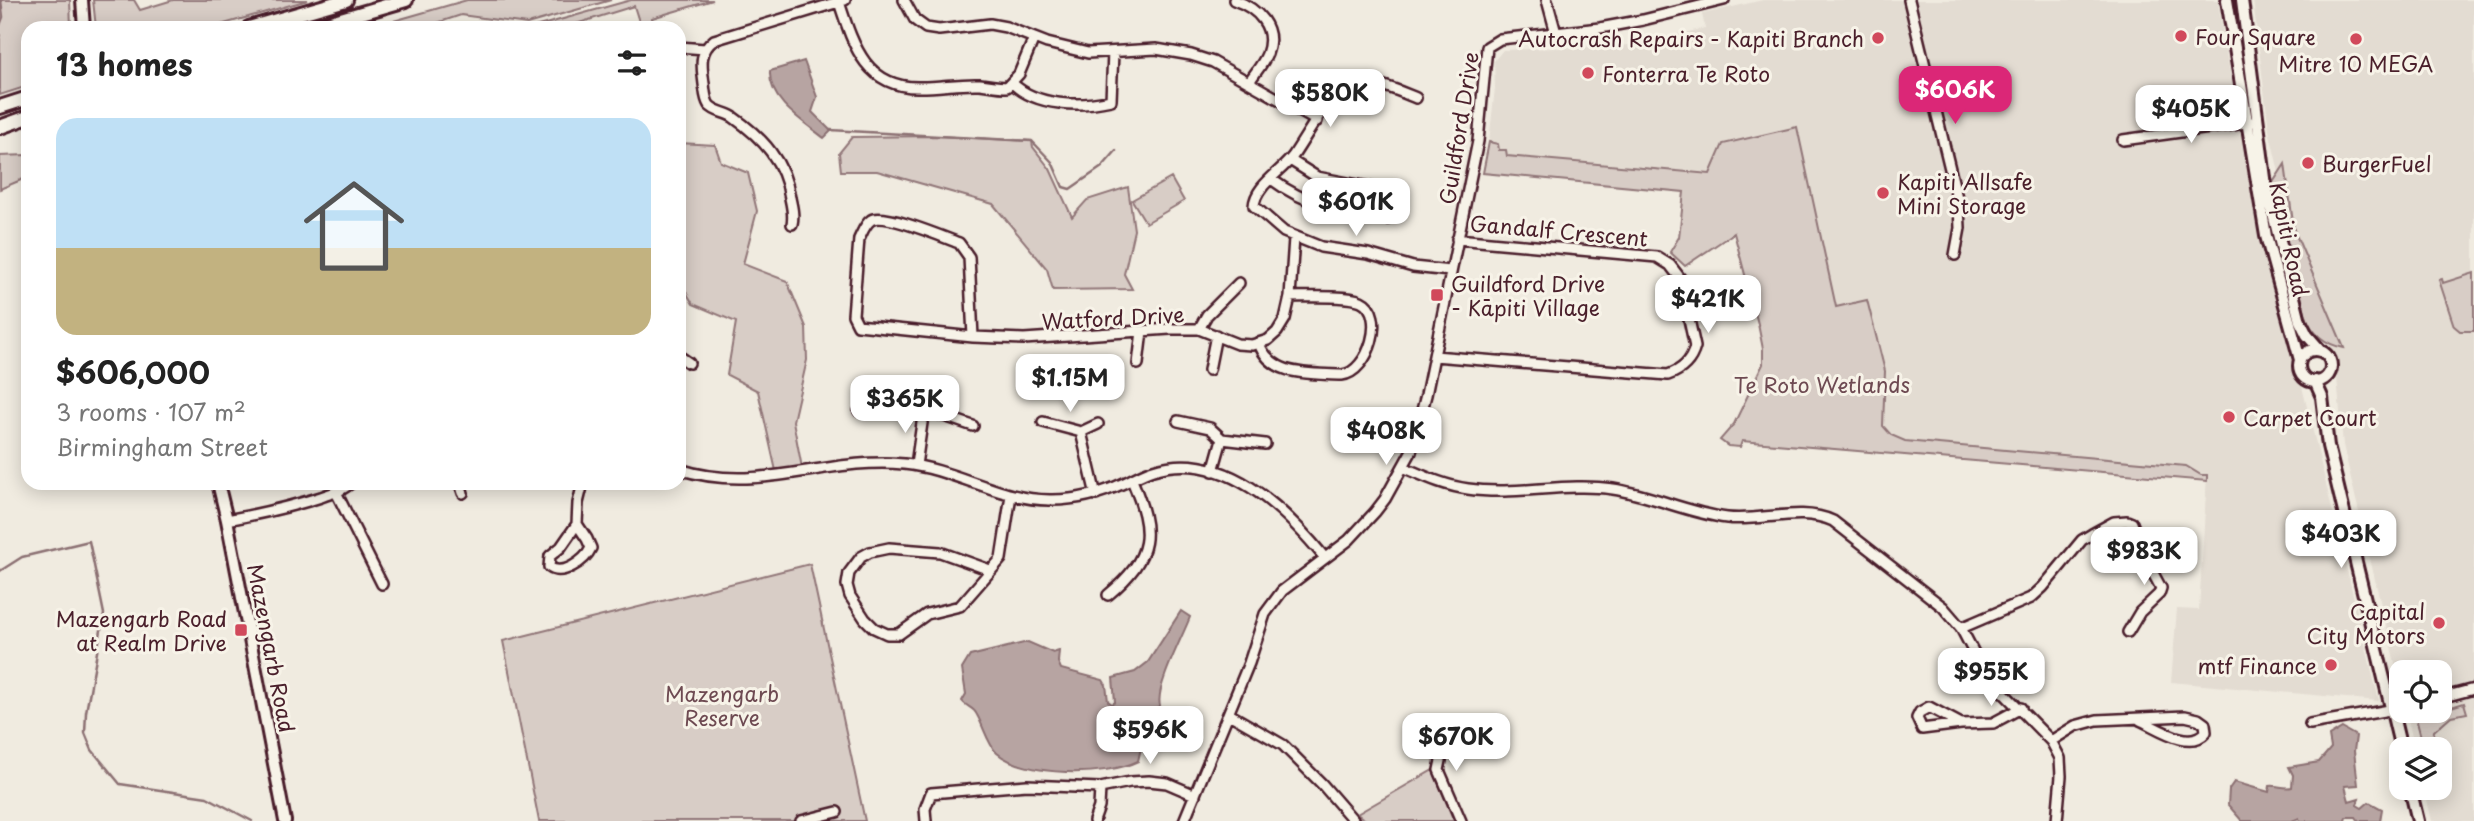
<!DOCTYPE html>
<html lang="en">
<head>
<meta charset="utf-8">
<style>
	body { margin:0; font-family:"Playpen Sans",sans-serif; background:#f6f6f6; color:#222; height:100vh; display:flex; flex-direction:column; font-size:26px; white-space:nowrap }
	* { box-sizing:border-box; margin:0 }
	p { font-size:23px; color:#767676 }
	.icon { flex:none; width:38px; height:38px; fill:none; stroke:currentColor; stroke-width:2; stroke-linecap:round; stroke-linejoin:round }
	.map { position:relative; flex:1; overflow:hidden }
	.drawer { position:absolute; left:21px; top:21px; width:665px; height:469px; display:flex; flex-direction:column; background:#fff; border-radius:21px; box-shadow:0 4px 18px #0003 }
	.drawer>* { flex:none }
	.fabs { position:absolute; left:2389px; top:660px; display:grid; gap:14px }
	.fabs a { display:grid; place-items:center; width:63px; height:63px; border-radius:14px; background:#fff; box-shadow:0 4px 18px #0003; font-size:35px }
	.price { position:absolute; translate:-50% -60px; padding:0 16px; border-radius:14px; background:#fff; color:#222; font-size:23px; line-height:46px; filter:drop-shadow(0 2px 4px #0008) }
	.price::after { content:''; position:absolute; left:50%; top:42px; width:21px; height:16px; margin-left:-10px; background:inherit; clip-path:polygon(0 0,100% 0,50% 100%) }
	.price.selected { background:#db2777; color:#fff }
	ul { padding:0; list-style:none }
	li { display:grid; align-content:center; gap:14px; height:371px; padding:0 35px }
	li+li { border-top:2px solid #e0e0e0 }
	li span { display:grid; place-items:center; height:217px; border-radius:21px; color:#555 }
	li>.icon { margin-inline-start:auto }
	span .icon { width:126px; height:126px; fill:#fffc; stroke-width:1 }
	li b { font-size:30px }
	h2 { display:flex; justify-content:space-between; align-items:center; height:84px; padding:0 35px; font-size:30px }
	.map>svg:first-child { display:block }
</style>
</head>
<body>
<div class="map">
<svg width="2474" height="821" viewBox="0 0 2474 821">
	<rect width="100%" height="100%" fill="#f0ebe0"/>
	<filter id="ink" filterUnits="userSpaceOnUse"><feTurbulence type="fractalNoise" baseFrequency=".0143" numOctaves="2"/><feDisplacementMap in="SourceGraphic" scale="14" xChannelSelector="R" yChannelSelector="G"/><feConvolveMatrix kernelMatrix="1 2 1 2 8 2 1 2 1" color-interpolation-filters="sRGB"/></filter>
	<g filter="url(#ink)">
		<path fill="#e3dcd2" d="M1763,0H2218L2225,47L2260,215L2379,701L2171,682L2177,609L2199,610L2207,475H2202L2186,466L1905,441L1891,435L1883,426L1867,300L1836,307L1796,127L1710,174L1507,156L1499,150L1498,144L1489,142L1495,88L1494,61L1503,50L1633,45L1705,28L1702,14Z
			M2253,0H2474V821H2432L2424,788H2440V749H2415L2406,711L2440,710V672H2401V689L2343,445L2337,378L2294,235L2269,130Z"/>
		<path fill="#d8cdc6" stroke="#917678" stroke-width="2" d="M0,0H70L71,28H28V86L0,95Z
			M93,0H134L140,10L173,0H308L210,28H96Z
			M467,0H611L527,24L461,15L422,28H369Z
			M631,0H713L652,18L654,28H641L634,6L563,28H531Z
			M1797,127L1836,307L1867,300L1885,371L1883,426L1891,435L1905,441L2186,466L2201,475H2207V481L1742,441L1740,447L1728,446L1720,440L1734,424L1763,364V349L1758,324L1734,233L1685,266L1670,252L1679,237L1684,192L1483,173L1489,142L1498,144L1499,150H1506L1507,156L1710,174L1723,144Z
			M936,136L1032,141L1033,147L1050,169L1072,217L1087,200L1128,187L1134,230L1124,274L1132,289L1053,290L1047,269L993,204L877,171H841L839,153L852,137Z
			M679,143L715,145L721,162L748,173L757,211L743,264L787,281L806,327L807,360L793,421L802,468L776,471L758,391L727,375L736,322L693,304L679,280Z
			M28,155V177L0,189V156Z
			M2285,164L2294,230L2344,348C2324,344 2312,334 2306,316L2272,184Z
			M1171,178L1184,201L1146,223L1132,200Z
			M2474,273V331H2460L2454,326L2439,280L2442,279L2443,283Z
			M810,564L865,821H539L503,641Z
			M2464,703L2467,713L2451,716L2434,731L2433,743L2443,750L2424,749L2416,718Z
			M1433,770L1454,821H1367L1357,814Z"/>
		<path fill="#b7a4a2" stroke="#8b6f72" stroke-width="2" d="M804,61L817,97L812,112L831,131L824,138C804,122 768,101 770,71Z
			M1181,611L1190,617C1183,636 1155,688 1160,705L1148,717L1138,761C1106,777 1025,777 997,753C988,745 983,725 977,715C974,707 966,707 962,701L966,694L962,669L970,656L1028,642L1053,653L1059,651L1058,662L1061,669L1103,680L1106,685L1108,701L1112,704L1115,702L1113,678L1135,672L1148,662Z
			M2342,728L2356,736L2354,751L2358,785L2345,786L2349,801L2359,798L2357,805L2362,808L2369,802L2382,809L2380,821H2359L2356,817H2346L2345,821H2300L2299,818L2292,821H2242L2228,805L2229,789L2234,782L2269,792L2270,786C2278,785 2284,789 2292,787L2293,775L2289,767L2319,762L2331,748L2329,736Z"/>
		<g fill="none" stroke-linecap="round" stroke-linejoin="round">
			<path stroke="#8b6f72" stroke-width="2.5" d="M0,25L3,17L1,0
				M830,130L1032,141L1052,162L1063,187L1070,189L1102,167L1116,151
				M0,571L22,557L89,541L104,614L86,712L85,733L92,750L120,784L207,797L252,821"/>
			<g stroke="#4a1f2b" stroke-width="14">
				<path id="minor" d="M904,0L915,20L926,28L939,30L990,24L1006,27L1047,43L1088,53L1156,49L1191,55L1213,62L1317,121
					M1234,0C1257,8 1277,27 1267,54C1263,64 1255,73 1249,82
					M1547,0L1556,33
					M1909,0L1959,206L1960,228L1955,255
					M839,2C853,45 866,89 921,87C940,87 961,83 980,84C989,85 998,87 1007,87L1019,74L1034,38
					M679,47L705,49
					M1012,83C1037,107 1080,107 1111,100L1113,52
					M1416,98C1394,89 1367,76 1343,86C1331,92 1303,142 1293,156C1281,172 1255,186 1254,206L1284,232L1321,247L1368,254L1413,267L1450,271
					M2123,140L2253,122
					M1271,179C1307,206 1344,213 1387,219L1397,211L1396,198L1390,191L1317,177L1290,160
					M792,224C794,215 792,207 790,198C785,162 763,138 733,117C725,112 715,112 709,105C705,99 705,91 704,84C702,67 698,52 714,40L845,0
					M1199,329L1207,315L1239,283
					M973,337L969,257L959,243C943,237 884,212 871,220C865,224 862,233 859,239L853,315L858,325L973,337L1024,339L1170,329H1199L1237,344L1252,345L1268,340L1277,332L1285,319L1290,297L1294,238
					M1259,344C1273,378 1311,373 1342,375C1369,372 1387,313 1361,301C1348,295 1306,297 1290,297
					M679,356L689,363
					M1434,356L1668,375C1682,370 1691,362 1695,347L1680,278L1670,265L1657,257L1457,239
					M1138,364L1142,331
					M1209,370L1216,335
					M859,411L895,408L924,409L973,426
					M1178,421L1210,428L1222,439L1265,444
					M1043,422L1081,432L1098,424
					M1081,432L1096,495
					M916,465L924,409
					M1403,467C1424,476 1445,486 1468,489C1516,496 1565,482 1613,489C1652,495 1688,513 1727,518C1762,522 1801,506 1833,521L1943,607L1961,628L1985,674L2051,741L2060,758L2061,776L2057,821
					M679,469C759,495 827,456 904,464C956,469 1001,501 1052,500C1078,500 1101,494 1124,483C1133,479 1143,473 1153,470C1224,448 1285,509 1325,558
					M1213,471L1222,439
					M460,483L463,493
					M337,494L382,584
					M227,520C259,514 290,507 321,497C336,491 336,494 351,483
					M577,524L587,539L591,548C585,561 562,577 549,567L550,556L561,547L577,524L578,503L583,483
					M990,570L940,552L889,548L870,552L861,557L849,573L847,585L850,596L865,619L874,628L887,634H899L927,614L960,606L1001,559L1011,495
					M1108,595C1154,556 1154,533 1132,480
					M1961,628L2031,598L2043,587L2082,540L2092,534L2114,522L2127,521L2132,523L2135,531L2133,536L2126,541L2100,530
					M2128,632L2140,612L2159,594L2161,588L2133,536
					M2440,698L2474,689
					M1229,714L1283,745L1322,784L1354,821
					M1961,724L1929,707L1920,712L1917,718L1922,729L1961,724L1993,723L2021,708
					M2310,724L2401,708
					M2051,741L2075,726L2097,720L2185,716L2198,719L2205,724L2206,732C2190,751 2158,728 2140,720
					M801,821L837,812
					M926,821L925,809L931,793L1027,785L1100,788L1130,782L1149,781L1167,783L1195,795
					M1094,821L1099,807L1100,788
					M1184,821L1249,663L1265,614L1282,591L1349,540L1375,512L1385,499L1411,452L1426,395L1478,141L1487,47L1500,39L1600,28L1643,20L1724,0
					M1461,821L1439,770L1442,756L1463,727"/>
			</g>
			<g stroke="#4a1f2b" stroke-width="16">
				<path id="major" d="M82,0L84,28
					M2227,0L2266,236L2300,360
					M2242,0L2266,186L2300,321L2307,335L2321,351
					M2299 366a16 16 0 1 1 32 0a16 16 0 1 1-32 0Z
					M2315,381L2322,397L2328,446L2401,749
					M218,483L227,520L285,821
					M2410,788L2418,821"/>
			</g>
			<g stroke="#4a1f2b" stroke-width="18">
				<path id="highway" d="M249,28L346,0
					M310,28L406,0
					M0,107L28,98
					M0,127L28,117"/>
			</g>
			<use href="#minor" stroke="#f7f3e8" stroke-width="9"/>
			<use href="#major" stroke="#f7f3e8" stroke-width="10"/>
			<use href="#highway" stroke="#f7f3e8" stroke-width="12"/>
		</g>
	</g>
	<g fill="#d1495b" stroke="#f7f3e8" stroke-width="2.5">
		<circle cx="2181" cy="36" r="7"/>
		<circle cx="1878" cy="38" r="7"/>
		<circle cx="2356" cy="39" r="7"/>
		<circle cx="1588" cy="73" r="7"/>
		<circle cx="2308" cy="163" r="7"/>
		<circle cx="1883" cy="193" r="7"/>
		<rect x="1430" y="288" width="14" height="14" rx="3.5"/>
		<circle cx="2229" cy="417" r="7"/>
		<circle cx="2439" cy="623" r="7"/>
		<rect x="234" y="623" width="14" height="14" rx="3.5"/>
		<circle cx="2331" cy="665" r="7"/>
	</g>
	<g text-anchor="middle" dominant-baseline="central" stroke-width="6" stroke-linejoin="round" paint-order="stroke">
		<g font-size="21" fill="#4a1f2b" stroke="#f7f3e8" text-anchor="start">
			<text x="2195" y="36">Four Square</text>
			<text x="1864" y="38" text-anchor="end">Autocrash Repairs - Kapiti Branch</text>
			<text x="2356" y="63" text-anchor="middle">Mitre 10 MEGA</text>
			<text x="1602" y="73">Fonterra Te Roto</text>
			<text x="2322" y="163">BurgerFuel</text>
			<text x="1897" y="181">Kapiti Allsafe<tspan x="1897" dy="24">Mini Storage</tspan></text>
			<text x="1451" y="283">Guildford Drive<tspan x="1451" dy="24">- Kāpiti Village</tspan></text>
			<text x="2243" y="417">Carpet Court</text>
			<text x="2425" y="611" text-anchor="end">Capital<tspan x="2425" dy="24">City Motors</tspan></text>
			<text x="227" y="618" text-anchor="end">Mazengarb Road<tspan x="227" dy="24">at Realm Drive</tspan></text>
			<text x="2317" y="665" text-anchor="end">mtf Finance</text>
		</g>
		<g font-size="21" fill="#4a1f2b" stroke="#f7f3e8">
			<text transform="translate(1458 128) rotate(-81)">Guildford Drive</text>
			<text transform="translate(1559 230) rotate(5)">Gandalf Crescent</text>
			<text transform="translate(2290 239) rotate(78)">Kapiti Road</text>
			<text transform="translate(1113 317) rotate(-3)">Watford Drive</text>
			<text transform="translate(272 648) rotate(79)">Mazengarb Road</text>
		</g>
		<g font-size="21" fill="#6e4a52" stroke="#f7f3e8">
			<text x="1822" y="384">Te Roto Wetlands</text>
			<text x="722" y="693">Mazengarb<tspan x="722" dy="24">Reserve</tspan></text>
		</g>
	</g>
</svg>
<div class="fabs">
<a><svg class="icon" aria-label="locate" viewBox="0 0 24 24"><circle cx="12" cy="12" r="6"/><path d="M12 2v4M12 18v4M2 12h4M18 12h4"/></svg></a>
<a><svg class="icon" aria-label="layers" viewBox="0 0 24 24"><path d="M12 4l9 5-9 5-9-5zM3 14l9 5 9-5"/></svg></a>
</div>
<b class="price selected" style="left:1955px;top:126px">$606K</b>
<b class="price" style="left:1330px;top:129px">$580K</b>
<b class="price" style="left:2191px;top:145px">$405K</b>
<b class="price" style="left:1356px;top:238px">$601K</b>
<b class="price" style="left:1708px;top:335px">$421K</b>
<b class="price" style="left:1070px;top:414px">$1.15M</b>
<b class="price" style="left:905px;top:435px">$365K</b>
<b class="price" style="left:1386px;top:467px">$408K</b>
<b class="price" style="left:2341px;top:570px">$403K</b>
<b class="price" style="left:2144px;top:587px">$983K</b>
<b class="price" style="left:1991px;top:708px">$955K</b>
<b class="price" style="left:1150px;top:766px">$596K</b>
<b class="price" style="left:1456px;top:773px">$670K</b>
<section class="drawer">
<h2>13 homes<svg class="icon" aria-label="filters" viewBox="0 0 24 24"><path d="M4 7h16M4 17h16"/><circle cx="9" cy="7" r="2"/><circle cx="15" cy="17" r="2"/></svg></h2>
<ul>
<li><span style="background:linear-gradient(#bfe0f5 60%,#c2b280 0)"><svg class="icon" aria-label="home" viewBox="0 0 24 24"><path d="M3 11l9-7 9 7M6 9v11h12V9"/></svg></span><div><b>$606,000</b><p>3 rooms · 107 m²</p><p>Birmingham Street</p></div></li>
</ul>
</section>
</div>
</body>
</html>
